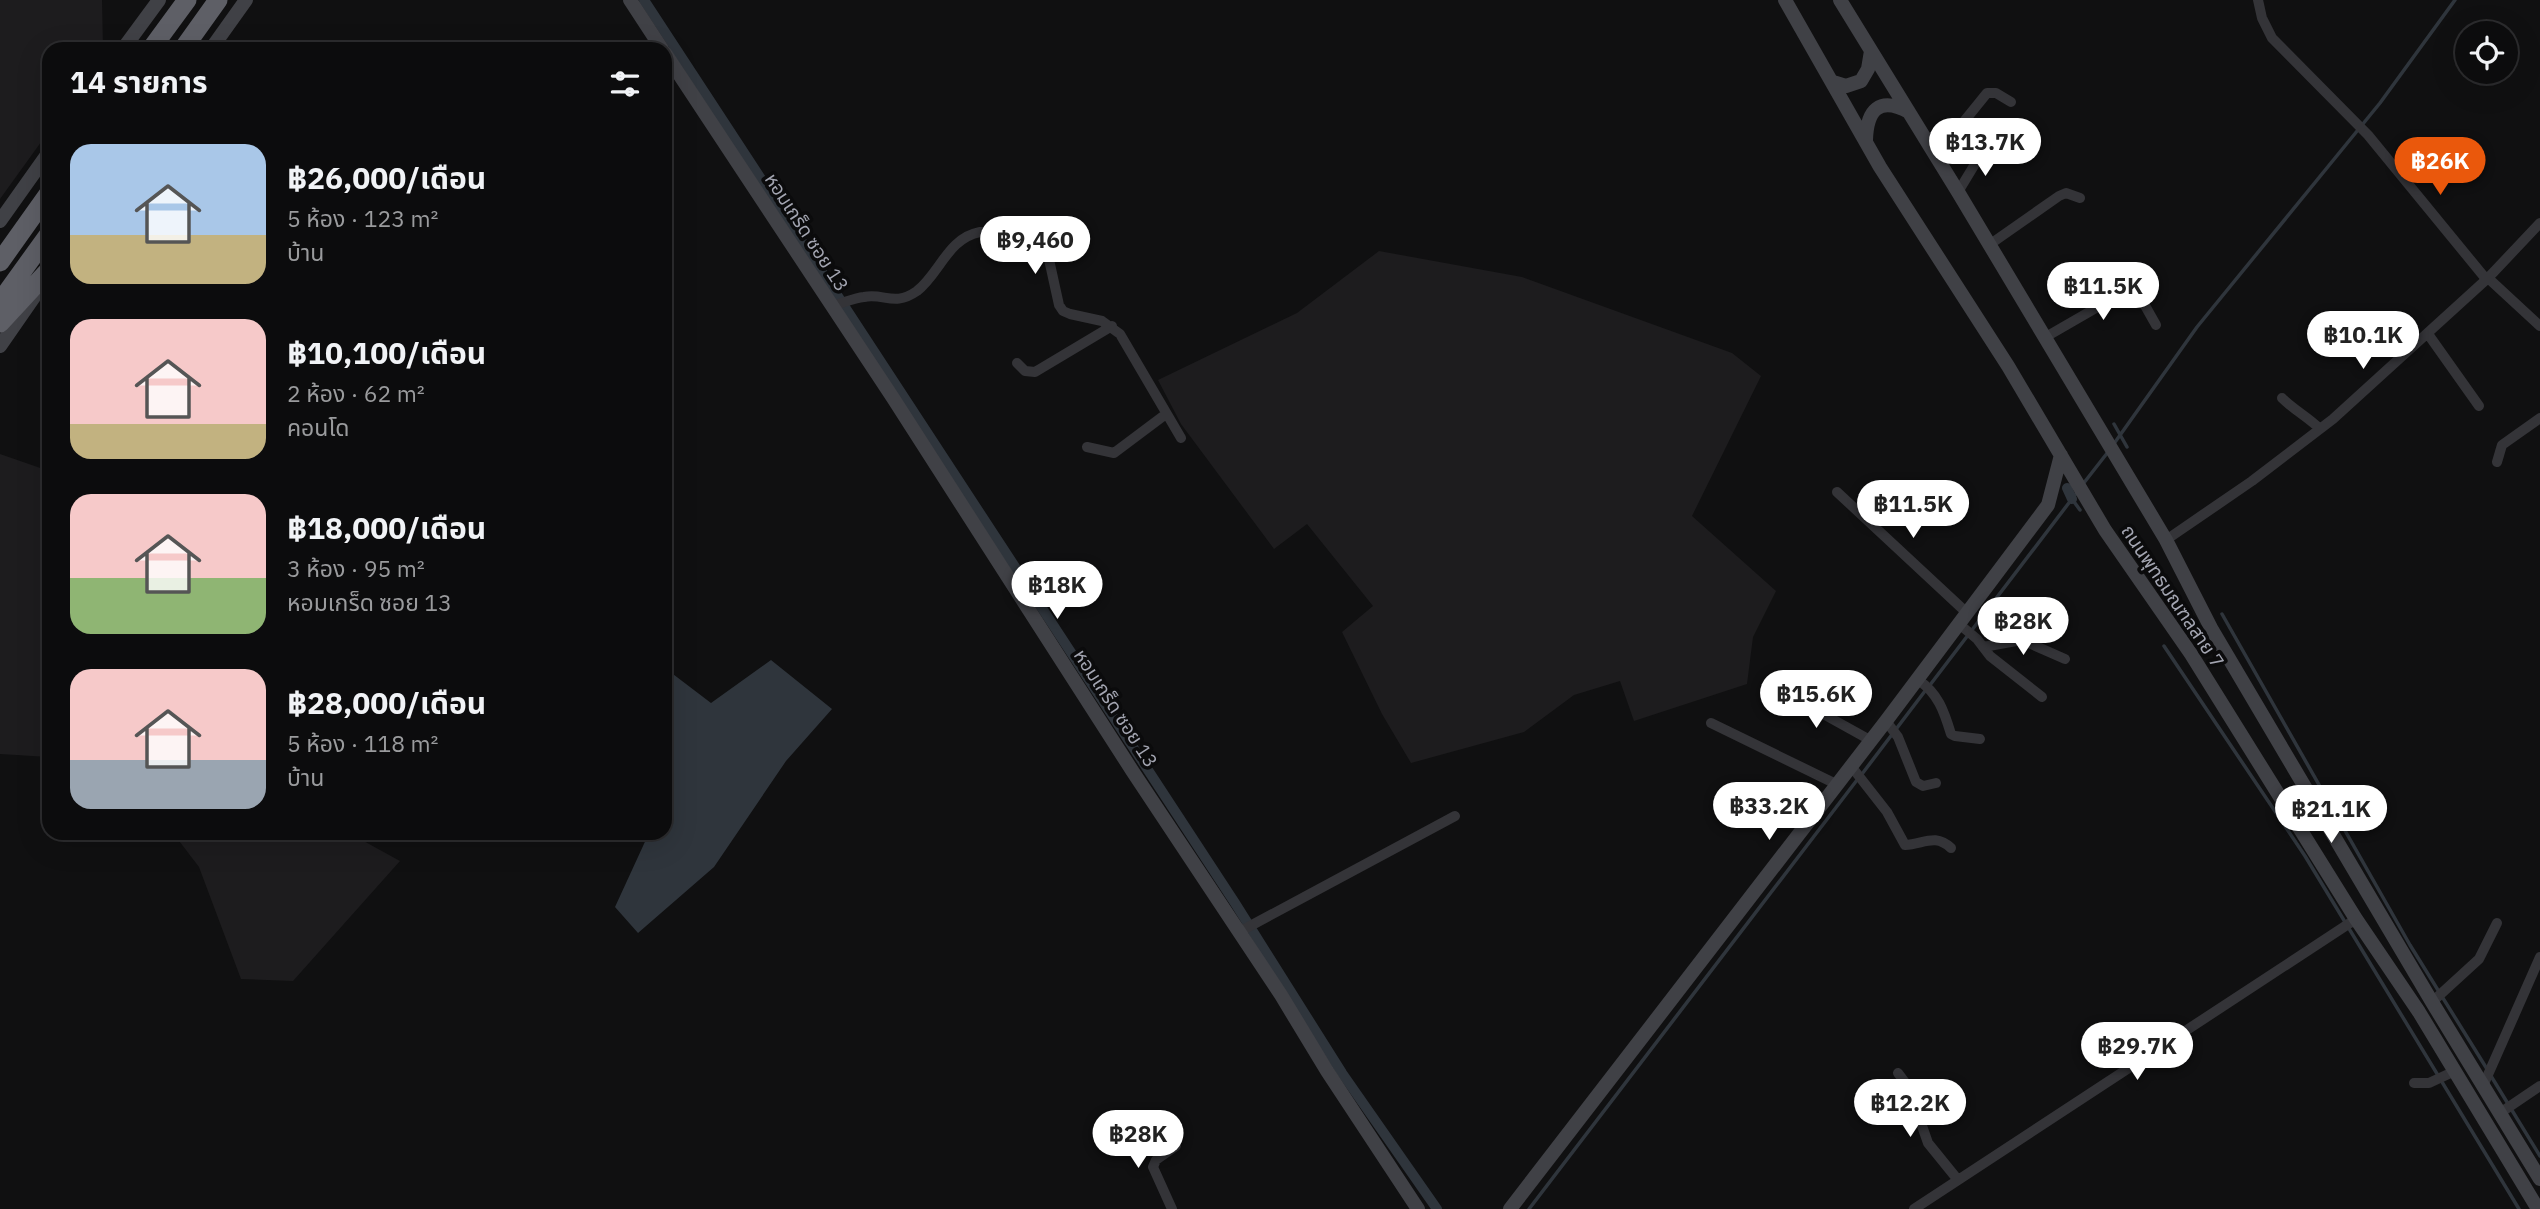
<!DOCTYPE html>
<html lang="th">
<head>
<meta charset="utf-8">
<style>
	body { margin:0; font-family:"IBM Plex Sans","Noto Sans Thai",sans-serif; background:#151516; color:#f1f3f6; height:100vh; display:flex; flex-direction:column; font-size:26px; white-space:nowrap }
	* { box-sizing:border-box; margin:0 }
	p { font-size:23px; color:#9a9b9d }
	.icon { flex:none; width:38px; height:38px; fill:none; stroke:currentColor; stroke-width:2; stroke-linecap:round; stroke-linejoin:round }
	.map { position:relative; flex:1; overflow:hidden }
	.details { position:absolute; left:42px; top:42px; width:630px; height:798px; display:flex; flex-direction:column; background:#0c0c0d; border-radius:21px; box-shadow:0 7px 28px #0002,0 0 0 2px #2c2c2e }
	.details>* { flex:none }
	.buttons { position:absolute; left:2455px; top:21px; display:grid; gap:14px }
	.buttons a { display:grid; place-items:center; width:63px; height:63px; border-radius:50%; background:#0c0c0d; box-shadow:0 7px 28px #0002,0 0 0 2px #2c2c2e; font-size:35px }
	.price { position:absolute; translate:-50% -60px; padding:0 16px; border-radius:24px; background:#fff; color:#222; font-size:23px; line-height:46px; filter:drop-shadow(0 2px 4px #0008) }
	.price::after { content:''; position:absolute; left:50%; top:42px; width:21px; height:16px; margin-left:-10px; background:inherit; clip-path:polygon(0 0,100% 0,50% 100%) }
	.price.active { background:#ea580c; color:#fff }
	ul { padding:0; list-style:none }
	li { display:flex; align-items:center; gap:21px; height:175px; padding:0 28px }
	li span { display:grid; place-items:center; flex:none; width:196px; height:140px; border-radius:21px; color:#555 }
	li>.icon { margin-inline-start:auto }
	span .icon { width:84px; height:84px; fill:#fffc; stroke-width:1 }
	li b { font-size:30px }
	h2 { display:flex; justify-content:space-between; align-items:center; height:84px; padding:0 28px; font-size:30px }
	.map>svg:first-child { display:block }
</style>
</head>
<body>
<div class="map">
<svg width="2540" height="1209" viewBox="0 0 2540 1209">
	<rect width="100%" height="100%" fill="#101011"/>
	<path fill="#1d1c1e" d="M0,0H102L103,49H49V131L0,199Z
		M1379,251L1522,277L1732,353L1761,376L1692,516L1776,591L1753,637L1747,684L1634,721L1620,681L1574,695L1524,732L1411,763L1382,714L1342,632L1373,606L1307,524L1274,549L1181,424L1158,380L1297,313Z
		M0,454L49,471V757L0,754Z
		M173,833H362L360,839L400,861L293,981L241,979L199,867Z"/>
	<path fill="#2f353c" d="M771,660L832,709L786,761L714,867L638,933L615,907L649,833H665V668L711,703Z"/>
	<g fill="none" stroke-linecap="round" stroke-linejoin="round">
		<path stroke="#2f353c" stroke-width="3.5" d="M2114,424L2127,447
			M2113,445L2197,327L2380,103L2455,0
			M2083,484L2108,452
			M2072,499L2080,510
			M2222,614L2410,945L2487,1069
			M2164,646L2305,856L2519,1209
			M1930,685L2078,491
			M1862,774L1925,691
			M2491,1076L2540,1156
			M1529,1209L1857,780"/>
		<path stroke="#2f353c" stroke-width="10" d="M644,0L1235,903L1342,1073L1437,1209
			M2067,488L2072,499"/>
		<path stroke="#343438" stroke-width="10" d="M2258,0L2262,18L2272,38L2368,135L2486,279
			M1936,156L1987,93H1996L2011,102
			M1958,192L1975,164L1989,152L2009,157
			M1989,245L2059,196L2066,193L2080,198
			M2488,278L2540,326
			M832,306C843,303 854,298 864,297C885,293 894,307 917,291C940,273 948,238 980,232C1000,235 1040,233 1048,255L1059,305L1063,311L1070,314L1102,321L1120,334L1181,438
			M2428,334L2479,406
			M2044,338L2134,286L2156,325
			M1017,363L1025,371L1035,372L1112,326
			M2282,398C2294,410 2308,417 2320,429
			M1087,447L1114,453L1166,414
			M2497,462L2502,445L2540,418
			M1837,492L1967,613
			M2166,540L2252,481L2333,419L2488,278L2540,223
			M1959,624L1977,639L1990,656L2042,697
			M1983,647L2022,640L2065,659
			M1918,680C1938,693 1944,711 1951,734L1955,736L1980,739
			M1776,690L1798,700L1870,740
			M1886,721L1898,737L1916,782L1923,786L1936,783
			M1711,723L1836,784
			M1851,766L1887,812L1905,845C1924,844 1935,833 1951,848
			M1239,932L1455,816
			M2432,1002L2479,959L2497,923
			M1898,1073L1916,1097L1921,1123L1928,1143L1958,1180
			M2414,1083H2429L2455,1071
			M2483,1086L2540,957
			M2500,1113L2540,1086
			M1172,1209L1153,1167L1156,1160L1176,1146
			M1914,1209L2356,919"/>
		<path stroke="#404146" stroke-width="14" d="M630,0L662,49
			M1785,0L1880,167L2008,366L2105,530L2191,654L2356,919L2419,1012L2538,1209
			M1840,0L1958,192L2166,540L2211,628L2432,1002L2540,1179
			M123,49L159,0
			M211,49L246,0
			M665,53L893,398L1133,772L1281,995L1327,1071L1418,1209
			M1833,82L1846,86L1861,81L1868,69L1871,51
			M1866,140C1867,110 1879,96 1909,112
			M0,221L49,152
			M0,346L34,297
			M1510,1209L1886,721L2048,505L2061,455"/>
		<path stroke="#5e5f66" stroke-width="19" d="M151,49L187,0
			M183,49L218,0
			M0,262L49,193
			M0,302L49,234
			M0,323L49,270"/>
	</g>
	<g text-anchor="middle" dominant-baseline="central" stroke-width="7" stroke-linejoin="round" paint-order="stroke">
		<g font-size="19" fill="#a3a5b1" stroke="#0b0b0c">
			<text transform="translate(807 232) rotate(57)">หอมเกร็ด ซอย 13</text>
			<text transform="translate(2173 596) rotate(56)">ถนนพุทธมณฑลสาย 7</text>
			<text transform="translate(1116 708) rotate(57)">หอมเกร็ด ซอย 13</text>
		</g>
	</g>
</svg>
<div class="buttons">
<a><svg class="icon" aria-label="locate" viewBox="0 0 24 24"><circle cx="12" cy="12" r="6"/><path d="M12 2v4M12 18v4M2 12h4M18 12h4"/></svg></a>
</div>
<b class="price" style="left:1985px;top:178px">฿13.7K</b>
<b class="price active" style="left:2440px;top:197px">฿26K</b>
<b class="price" style="left:1035px;top:276px">฿9,460</b>
<b class="price" style="left:2103px;top:322px">฿11.5K</b>
<b class="price" style="left:2363px;top:371px">฿10.1K</b>
<b class="price" style="left:1913px;top:540px">฿11.5K</b>
<b class="price" style="left:1057px;top:621px">฿18K</b>
<b class="price" style="left:2023px;top:657px">฿28K</b>
<b class="price" style="left:1816px;top:730px">฿15.6K</b>
<b class="price" style="left:1769px;top:842px">฿33.2K</b>
<b class="price" style="left:2331px;top:845px">฿21.1K</b>
<b class="price" style="left:2137px;top:1082px">฿29.7K</b>
<b class="price" style="left:1910px;top:1139px">฿12.2K</b>
<b class="price" style="left:1138px;top:1170px">฿28K</b>
<section class="details">
<h2>14 รายการ<svg class="icon" aria-label="filters" viewBox="0 0 24 24"><path d="M4 7h16M4 17h16"/><circle cx="9" cy="7" r="2"/><circle cx="15" cy="17" r="2"/></svg></h2>
<ul>
<li><span style="background:linear-gradient(#a9c7e8 65%,#c2b280 0)"><svg class="icon" aria-label="home" viewBox="0 0 24 24"><path d="M3 11l9-7 9 7M6 9v11h12V9"/></svg></span><div><b>฿26,000/เดือน</b><p>5 ห้อง · 123 m²</p><p>บ้าน</p></div></li>
<li><span style="background:linear-gradient(#f6c9c9 75%,#c2b280 0)"><svg class="icon" aria-label="home" viewBox="0 0 24 24"><path d="M3 11l9-7 9 7M6 9v11h12V9"/></svg></span><div><b>฿10,100/เดือน</b><p>2 ห้อง · 62 m²</p><p>คอนโด</p></div></li>
<li><span style="background:linear-gradient(#f6c9c9 60%,#8fb573 0)"><svg class="icon" aria-label="home" viewBox="0 0 24 24"><path d="M3 11l9-7 9 7M6 9v11h12V9"/></svg></span><div><b>฿18,000/เดือน</b><p>3 ห้อง · 95 m²</p><p>หอมเกร็ด ซอย 13</p></div></li>
<li><span style="background:linear-gradient(#f6c9c9 65%,#9aa5b1 0)"><svg class="icon" aria-label="home" viewBox="0 0 24 24"><path d="M3 11l9-7 9 7M6 9v11h12V9"/></svg></span><div><b>฿28,000/เดือน</b><p>5 ห้อง · 118 m²</p><p>บ้าน</p></div></li>
</ul>
</section>
</div>
</body>
</html>
